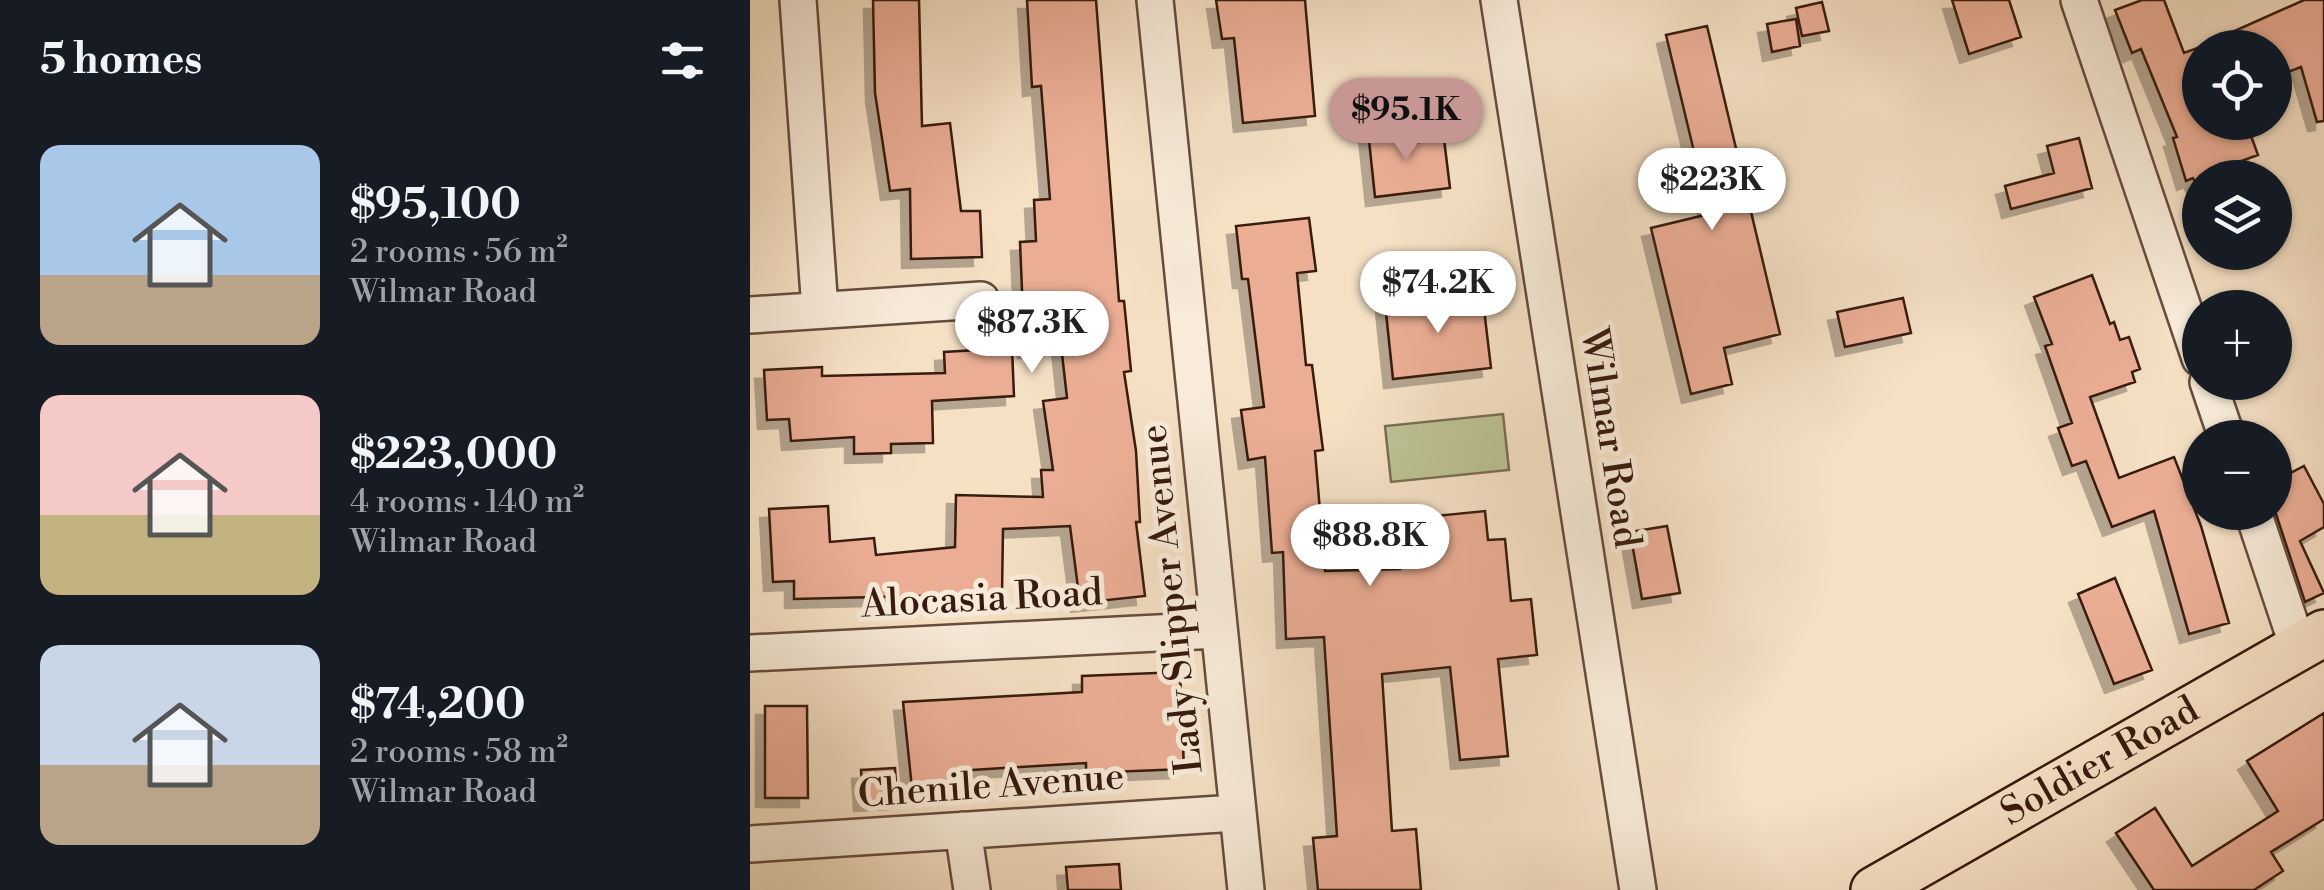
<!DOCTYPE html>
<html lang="en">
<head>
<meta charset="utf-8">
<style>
	body { margin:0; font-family:"Libre Bodoni",serif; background:#242831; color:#f1f3f6; height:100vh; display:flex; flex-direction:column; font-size:38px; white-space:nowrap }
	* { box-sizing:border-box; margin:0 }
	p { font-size:32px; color:#9ea1a6 }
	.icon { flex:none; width:55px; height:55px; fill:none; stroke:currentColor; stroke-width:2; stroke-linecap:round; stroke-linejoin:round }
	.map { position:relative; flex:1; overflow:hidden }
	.sheet { display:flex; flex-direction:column; background:#171b24; width:750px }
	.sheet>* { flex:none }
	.tools { position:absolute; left:1432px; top:30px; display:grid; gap:20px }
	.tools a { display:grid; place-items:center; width:110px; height:110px; border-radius:50%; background:#171b24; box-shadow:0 2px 8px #0004; font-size:50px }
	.price { position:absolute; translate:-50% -85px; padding:0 22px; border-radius:35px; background:#fff; color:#222; font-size:32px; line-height:65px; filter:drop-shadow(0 2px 5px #0008) }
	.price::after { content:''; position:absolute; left:50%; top:60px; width:30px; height:22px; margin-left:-15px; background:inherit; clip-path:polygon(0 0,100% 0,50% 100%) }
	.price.current { background:#c59692; color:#111 }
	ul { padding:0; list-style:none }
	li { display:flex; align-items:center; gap:30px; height:250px; padding:0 40px }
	li span { display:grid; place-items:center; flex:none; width:280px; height:200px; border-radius:20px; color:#555 }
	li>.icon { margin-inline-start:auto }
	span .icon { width:120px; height:120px; fill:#fffc; stroke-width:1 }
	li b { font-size:42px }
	h2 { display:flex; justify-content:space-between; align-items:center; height:120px; padding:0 40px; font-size:42px }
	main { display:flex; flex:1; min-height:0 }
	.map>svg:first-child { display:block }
</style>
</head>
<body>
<main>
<section class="sheet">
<h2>5 homes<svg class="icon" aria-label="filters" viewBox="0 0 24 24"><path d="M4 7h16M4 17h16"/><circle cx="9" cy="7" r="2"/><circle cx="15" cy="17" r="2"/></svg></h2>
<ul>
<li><span style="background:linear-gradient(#a9c7e8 65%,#b9a48a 0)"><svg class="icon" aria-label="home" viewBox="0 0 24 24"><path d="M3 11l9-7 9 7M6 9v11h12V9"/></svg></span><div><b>$95,100</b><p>2 rooms · 56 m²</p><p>Wilmar Road</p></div></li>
<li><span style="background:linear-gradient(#f6c9c9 60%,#c2b280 0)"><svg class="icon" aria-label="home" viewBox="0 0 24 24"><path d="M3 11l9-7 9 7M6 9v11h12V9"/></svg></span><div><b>$223,000</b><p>4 rooms · 140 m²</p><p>Wilmar Road</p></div></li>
<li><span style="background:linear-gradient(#c9d6e8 60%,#b9a48a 0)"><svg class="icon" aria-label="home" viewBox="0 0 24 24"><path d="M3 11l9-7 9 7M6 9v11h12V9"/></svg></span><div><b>$74,200</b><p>2 rooms · 58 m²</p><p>Wilmar Road</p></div></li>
</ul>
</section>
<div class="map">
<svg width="1574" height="890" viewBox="0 0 1574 890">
	<defs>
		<filter id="shadow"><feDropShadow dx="-9" dy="9" stdDeviation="0" flood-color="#0004"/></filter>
	</defs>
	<rect width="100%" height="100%" fill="#f5e0c4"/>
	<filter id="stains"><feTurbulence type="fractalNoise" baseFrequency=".002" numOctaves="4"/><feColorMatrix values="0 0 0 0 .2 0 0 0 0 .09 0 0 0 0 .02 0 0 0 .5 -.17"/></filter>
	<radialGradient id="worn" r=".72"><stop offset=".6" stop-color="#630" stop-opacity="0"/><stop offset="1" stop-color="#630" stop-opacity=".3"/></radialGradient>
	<path fill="#bcc294" stroke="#7a6e52" stroke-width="2.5" d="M753,414L759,470L641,482L635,426Z"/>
	<path fill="#ebae95" stroke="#371a0f" stroke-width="2.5" filter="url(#shadow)" d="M123,0H169L172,126L200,123L211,211H230L232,257L161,259L160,189L140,191L125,93Z
		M277,0H346L369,301H374L381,371L374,372L386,451L390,522H386L395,596L330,603L320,526L253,529L252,594L44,599V581L23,582L19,509L78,506L80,542L124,538L126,555L205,547L206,495L293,497L291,470H303L293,401L317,398L311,345L277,349L273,314L270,242L286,241L284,200L300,199L291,86L282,87Z
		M466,0H555L565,116L493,123L484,38L472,39Z
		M1202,0H1259L1271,37L1219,54Z
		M1392,0H1414L1434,53L1450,47V122H1496L1508,155L1450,176V192L1443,178L1436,181L1423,138L1427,137L1391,49L1382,53L1365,10Z
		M1554,0H1574V121L1567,122L1551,67L1525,77V48L1451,46Z
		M1072,2L1079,31L1052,36L1046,8Z
		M1046,19L1050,46L1022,52L1017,24Z
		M957,26L1030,334L974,348L982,384L941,394L901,228L959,214L916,35Z
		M657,126L659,143L694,139L700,188L625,197L618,131Z
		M1329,138L1342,188L1261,209L1255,186L1304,173L1297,146Z
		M559,218L566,271L547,273L556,365H562L573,450L565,451L575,571L650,569L645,520L735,511L738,540L755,539L761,601L781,599L787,655L748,659L758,756L710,760L700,667L632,674L642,831L666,829L671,890H568L563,838L587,836L574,637L536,639L533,552L522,553L515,457L498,460L491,410L514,407L498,279H492L486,226Z
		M1342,275L1360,324L1364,322L1370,340L1379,337L1390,369L1382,372L1385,382L1340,397L1369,478L1424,457L1451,526L1479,623L1439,634L1404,511L1362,527L1336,461L1322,466L1308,428L1322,423L1295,346L1302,344L1284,297Z
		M732,292L741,368L643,379L635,303Z
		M1153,298L1161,333L1095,347L1087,312Z
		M262,348L264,396L182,401L183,443L141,444V453L104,454V437L41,441L39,419L17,420L14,370L72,367V376L195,373L194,352Z
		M1554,466L1574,504V527L1550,541L1574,593L1555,602L1525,511V481Z
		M917,526L930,593L892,599L880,532Z
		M1365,578L1402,670L1364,684L1328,594Z
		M430,672L434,769L336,773V763L206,771L207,783L162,788L153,702L332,692V676Z
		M15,706H57L58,798H15Z
		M1574,713V819L1521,852L1533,871L1504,890H1404L1366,833L1405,808L1442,866L1528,811L1497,761Z
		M145,768L147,800L113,802L111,770Z
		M369,864L371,890H318L316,867Z"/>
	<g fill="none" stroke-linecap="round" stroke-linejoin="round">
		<g stroke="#664c3c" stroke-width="40">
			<path id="minor" d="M48,0L70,310
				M405,0L496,890
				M749,0L888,890
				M1329,0L1450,358
				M0,315L231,300
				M1458,382L1477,438
				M1503,512L1548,647
				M0,653L468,630
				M213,830L222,890
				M0,844L486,813"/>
		</g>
		<g stroke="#371a0f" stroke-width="50">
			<g id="major">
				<path id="s1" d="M1124,890L1574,633"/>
			</g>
		</g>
		<use href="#minor" stroke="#f8ebd9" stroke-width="35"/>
		<use href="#major" stroke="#f5e0c4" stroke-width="45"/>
	</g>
	<g text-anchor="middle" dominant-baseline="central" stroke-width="10" stroke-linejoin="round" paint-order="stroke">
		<g font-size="38" fill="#371a0f" stroke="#f8ebd9">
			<text transform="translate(860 438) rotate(81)">Wilmar Road</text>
			<text transform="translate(232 599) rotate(-3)">Alocasia Road</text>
			<text transform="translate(422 599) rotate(-96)">Lady Slipper Avenue</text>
			<text stroke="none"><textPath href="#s1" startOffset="260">Soldier Road</textPath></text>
			<text transform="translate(241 786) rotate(-4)">Chenile Avenue</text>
		</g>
	</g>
	<rect width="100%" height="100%" filter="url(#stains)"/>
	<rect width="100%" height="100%" fill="url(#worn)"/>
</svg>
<div class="tools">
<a><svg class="icon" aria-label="locate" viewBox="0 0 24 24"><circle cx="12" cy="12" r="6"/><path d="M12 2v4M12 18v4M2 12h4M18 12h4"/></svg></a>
<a><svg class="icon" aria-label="layers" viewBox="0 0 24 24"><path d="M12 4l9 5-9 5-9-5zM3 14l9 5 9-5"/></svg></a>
<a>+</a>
<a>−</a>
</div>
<b class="price current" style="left:656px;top:163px">$95.1K</b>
<b class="price" style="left:962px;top:233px">$223K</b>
<b class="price" style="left:688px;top:336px">$74.2K</b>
<b class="price" style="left:282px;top:376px">$87.3K</b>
<b class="price" style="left:620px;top:589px">$88.8K</b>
</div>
</main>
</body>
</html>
